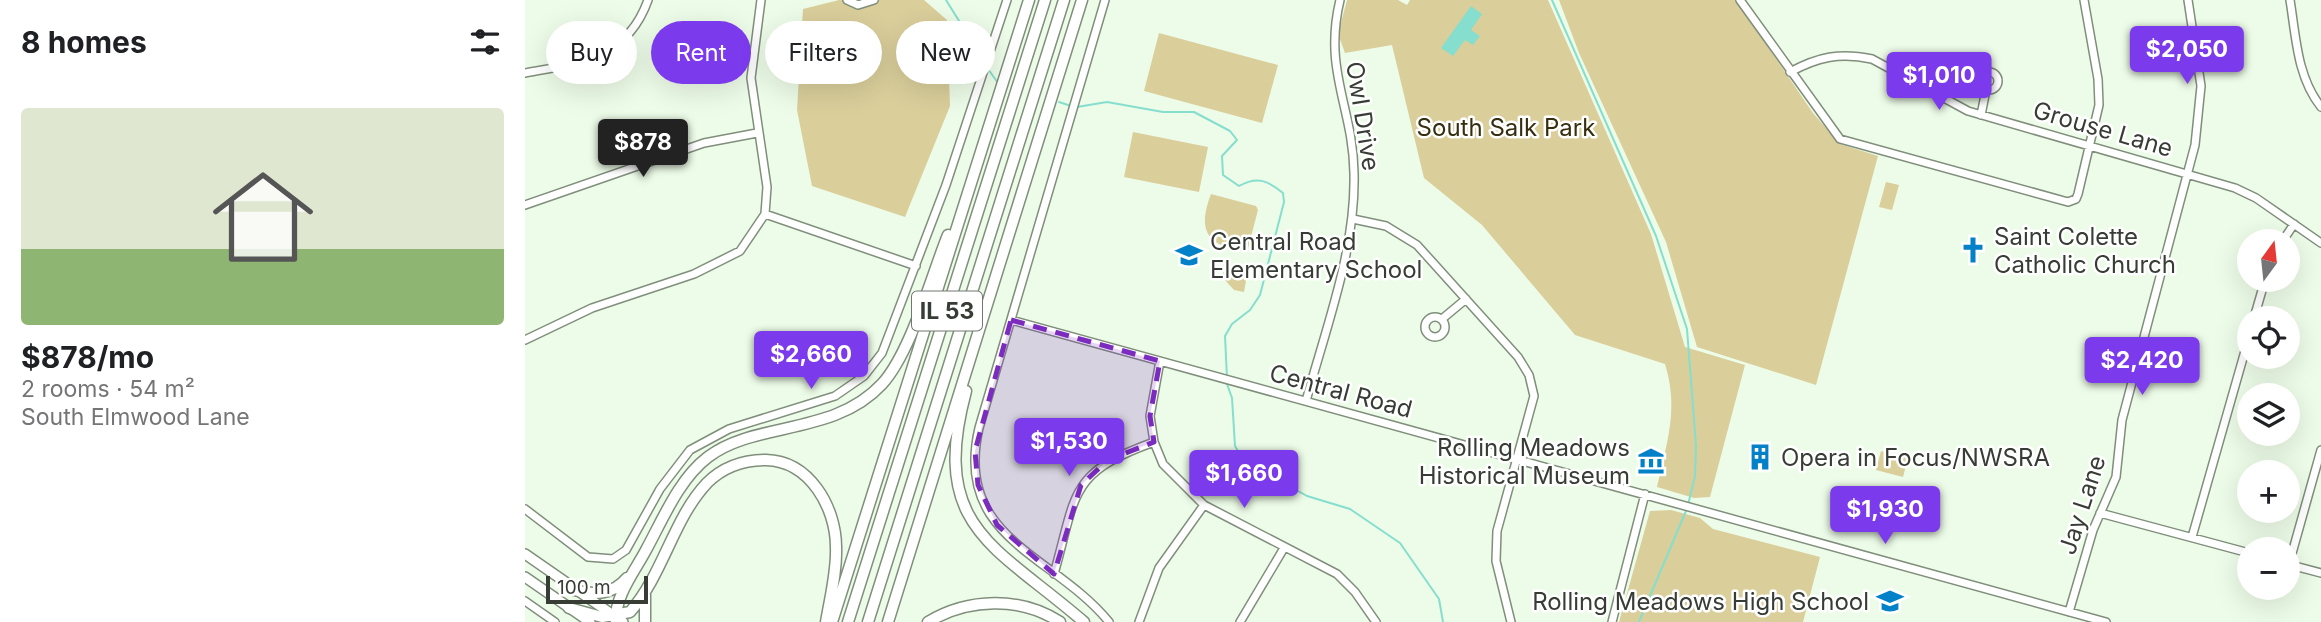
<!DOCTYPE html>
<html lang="en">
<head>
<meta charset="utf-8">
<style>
	body { margin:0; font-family:Inter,sans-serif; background:#f2f2f2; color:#202124; height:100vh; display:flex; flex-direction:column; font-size:26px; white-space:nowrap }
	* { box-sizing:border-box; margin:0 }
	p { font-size:23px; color:#757577 }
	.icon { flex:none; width:38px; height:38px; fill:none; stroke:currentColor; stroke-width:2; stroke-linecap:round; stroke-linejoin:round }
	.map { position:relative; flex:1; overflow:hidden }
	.panel { display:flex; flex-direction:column; background:#fff; width:525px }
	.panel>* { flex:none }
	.hud { position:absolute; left:21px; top:21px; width:665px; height:63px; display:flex; gap:14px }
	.needle { width:46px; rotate:15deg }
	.tools { position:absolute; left:1712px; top:229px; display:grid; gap:14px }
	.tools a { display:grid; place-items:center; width:63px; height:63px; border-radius:50%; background:#fff; box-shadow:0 7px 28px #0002; font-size:35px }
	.scale { position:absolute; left:21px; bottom:18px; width:102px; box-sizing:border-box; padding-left:7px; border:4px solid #373d35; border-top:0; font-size:19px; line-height:24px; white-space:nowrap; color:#373d35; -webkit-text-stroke:5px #fff; paint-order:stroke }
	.price { position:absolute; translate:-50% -60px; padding:0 16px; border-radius:7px; background:#7c3aed; color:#fff; font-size:23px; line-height:46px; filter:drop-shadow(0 2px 4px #0008) }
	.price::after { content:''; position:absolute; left:50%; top:42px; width:21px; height:16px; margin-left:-10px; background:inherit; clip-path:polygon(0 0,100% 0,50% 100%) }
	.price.on { background:#222; color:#fff }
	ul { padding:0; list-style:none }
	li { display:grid; align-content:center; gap:14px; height:371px; padding:0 21px }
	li+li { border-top:2px solid #e0e0e0 }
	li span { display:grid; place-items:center; height:217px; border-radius:7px; color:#555 }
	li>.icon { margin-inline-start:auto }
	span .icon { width:126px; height:126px; fill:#fffc; stroke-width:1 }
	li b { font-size:30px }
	h2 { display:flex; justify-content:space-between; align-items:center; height:84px; padding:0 21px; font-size:30px }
	.chip { padding:0 24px; border-radius:32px; background:#fff; box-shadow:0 7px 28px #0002; font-size:24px; line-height:63px }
	.chip.on { background:#7c3aed; color:#fff }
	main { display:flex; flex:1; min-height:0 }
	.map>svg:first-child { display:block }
</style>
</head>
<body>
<main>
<section class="panel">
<h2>8 homes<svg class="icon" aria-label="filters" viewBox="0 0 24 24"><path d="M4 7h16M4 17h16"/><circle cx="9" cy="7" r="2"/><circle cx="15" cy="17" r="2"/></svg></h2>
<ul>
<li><span style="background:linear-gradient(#dfe7d0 65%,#8fb573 0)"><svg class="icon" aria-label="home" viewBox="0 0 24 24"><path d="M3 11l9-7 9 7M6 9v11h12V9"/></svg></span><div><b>$878/mo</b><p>2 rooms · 54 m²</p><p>South Elmwood Lane</p></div></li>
</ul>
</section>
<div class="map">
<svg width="1796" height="622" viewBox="0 0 1796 622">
	<rect width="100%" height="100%" fill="#edfce8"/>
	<path fill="#dace9b" d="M314,0H399L422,20L425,106L380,217L287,186L272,110L278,9Z
		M822,0H873L882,5L885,0H1023L1126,234L1160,347L1220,365L1185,497L1169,498L1132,487C1142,441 1154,410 1140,364L1050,335L957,225L899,178L867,45L820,53L813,34Z
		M1034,0H1211L1288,113L1315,144L1353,156L1291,385L1172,347L1141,242L1054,53Z
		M634,33L753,65L737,123L619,91Z
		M608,132L683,147L674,192L599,177Z
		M1361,182L1374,185L1367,210L1354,207Z
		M686,194L731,206L733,210L722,252C684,246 671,233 686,194Z
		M703,264L723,269L719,292L709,290L698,278V266Z
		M1356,451L1383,458L1378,477L1351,470Z
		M1146,510L1175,518L1188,529L1295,557L1278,622H1094L1125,511Z"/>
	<path fill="#85dece" d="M946,6L957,14L946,30L955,36L948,45L940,40L928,56L916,48Z"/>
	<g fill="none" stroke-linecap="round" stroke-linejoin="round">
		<path stroke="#85dece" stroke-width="2" d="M421,0L459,61
			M1027,0L1131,236L1162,329L1171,446L1170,476L1163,505
			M463,69L473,83
			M534,102L546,106
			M552,107L582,102L638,112H669L705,131L712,140L697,156L698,175L714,186C732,176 742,180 758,193L759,202L735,295L725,310L707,324L700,336L702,378
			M702,384L707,398L710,446L719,461L782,496L825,509L875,543L914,599L918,622
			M1114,622L1161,511"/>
		<g stroke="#808e7c" stroke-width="10">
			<path id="minor" d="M236,0L226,78L242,187L240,214L391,266
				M322,0L333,5L349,0
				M580,0L454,428C428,539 530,555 584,622
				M1215,0L1315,139L1543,202L1551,199L1553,194L1574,105L1573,79L1559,0
				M1765,0C1771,37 1772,77 1796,107
				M1455 81a9 9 0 1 1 18 0a9 9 0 1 1-18 0Z
				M1265,72C1293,57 1315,52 1347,59L1443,111L1710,188L1731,198L1796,243
				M0,73C55,63 102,59 123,0
				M1456,115L1461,90
				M0,205L179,143L232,133
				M828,219L861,226L892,245L993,357L1004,375L1009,396L972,531L971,561L986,622
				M1757,242L1769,224
				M900 327a10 10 0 1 1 20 0a10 10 0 1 1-20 0Z
				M1729,318L1740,280
				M917,319L941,299
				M486,320L1581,622
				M0,340L67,308L169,274L215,251L240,214
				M635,361L625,416L629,442L638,464L679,505L812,574L830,592L851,622
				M781,401C801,327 831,250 829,173C828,107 798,71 815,0
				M0,509L63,557L88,559L101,550L135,489L165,450L204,429L310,396L339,376L357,353L421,185L482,0
				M1575,513L1724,553
				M1667,537L1724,337
				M1762,564L1796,573
				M1764,564L1796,450
				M529,574C552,493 543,473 629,442
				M0,601L30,622
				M1544,612L1568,530L1591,477L1597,420L1670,145L1676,86L1663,0
				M614,622L634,568L679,505
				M715,622L759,548
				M1087,622L1120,494"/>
		</g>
		<g stroke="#808e7c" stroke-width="12">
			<path id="major" d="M0,554L98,622
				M0,577L65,622"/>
		</g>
		<g stroke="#808e7c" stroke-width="13">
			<path id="highway" d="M441,391C404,528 470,545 559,622
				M49,590C69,595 88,595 102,578
				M120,595V622
				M44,608L77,617L105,612C138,575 148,519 182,483C198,467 218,460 241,460C285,461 311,508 311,547C312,572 305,598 301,622
				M91,622C89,597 110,571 121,550C138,519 154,479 183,457C230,421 309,436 357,384C386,352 406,277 423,235
				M307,622L504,0
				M323,622L520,0
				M343,622L539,0
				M363,622L557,0
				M403,622C443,598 495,596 535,622"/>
		</g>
		<use href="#minor" stroke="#fff" stroke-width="7"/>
		<use href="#major" stroke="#fff" stroke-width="9"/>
		<use href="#highway" stroke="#fff" stroke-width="10"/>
	</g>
	<path fill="#7b2cbf" fill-opacity="0.2" stroke="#7b2cbf" stroke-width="5" stroke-dasharray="14 9" stroke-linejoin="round" d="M486,320L635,361L625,416L629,442L583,460L556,485L529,574L472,525L453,485L450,451Z"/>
	<defs>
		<g id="church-bare" transform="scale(2.1)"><path d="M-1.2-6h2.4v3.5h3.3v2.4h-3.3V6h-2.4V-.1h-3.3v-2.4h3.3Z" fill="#0281c9" stroke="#fff" stroke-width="2.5" paint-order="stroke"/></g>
		<g id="school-bare" transform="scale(2.1)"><path d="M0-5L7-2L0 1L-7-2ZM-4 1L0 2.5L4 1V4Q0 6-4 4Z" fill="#0281c9" stroke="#fff" stroke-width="2.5" paint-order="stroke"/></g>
		<g id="building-bare" transform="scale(2.1)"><path d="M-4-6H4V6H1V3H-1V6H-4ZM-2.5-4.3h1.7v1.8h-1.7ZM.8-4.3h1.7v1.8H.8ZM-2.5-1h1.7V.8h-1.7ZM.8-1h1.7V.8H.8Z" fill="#0281c9" stroke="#fff" stroke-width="2.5" paint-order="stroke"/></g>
		<g id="museum-bare" transform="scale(2.1)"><path d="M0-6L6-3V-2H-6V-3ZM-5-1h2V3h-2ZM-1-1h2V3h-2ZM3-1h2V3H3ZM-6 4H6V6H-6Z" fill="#0281c9" stroke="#fff" stroke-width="2.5" paint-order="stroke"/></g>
	</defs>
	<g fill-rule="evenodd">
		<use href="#church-bare" x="1448" y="250"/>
		<use href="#school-bare" x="664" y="255"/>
		<use href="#building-bare" x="1235" y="457"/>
		<use href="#museum-bare" x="1126" y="461"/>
		<use href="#school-bare" x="1365" y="601"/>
	</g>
	<g text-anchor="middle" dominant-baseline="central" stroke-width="5" stroke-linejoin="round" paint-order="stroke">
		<rect fill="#fff" stroke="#737772" stroke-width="2" x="387" y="291.5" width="70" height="39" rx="5"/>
		<g font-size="23" font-weight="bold" fill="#373d35">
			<text x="422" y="311">IL 53</text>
		</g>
		<g font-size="24" fill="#373d35" stroke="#fff">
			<text transform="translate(838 116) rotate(81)">Owl Drive</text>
			<text transform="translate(1578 129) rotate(16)">Grouse Lane</text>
			<text transform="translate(816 391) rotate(15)">Central Road</text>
			<text transform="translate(1557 505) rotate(-72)">Jay Lane</text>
		</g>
		<g font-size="24" fill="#352e0f" stroke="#fff">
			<text x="981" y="127">South Salk Park</text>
		</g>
		<g font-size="24" fill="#373d35" stroke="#fff" text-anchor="start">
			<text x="1469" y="236">Saint Colette<tspan x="1469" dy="28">Catholic Church</tspan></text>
			<text x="685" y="241">Central Road<tspan x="685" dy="28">Elementary School</tspan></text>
			<text x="1105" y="447" text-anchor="end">Rolling Meadows<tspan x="1105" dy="28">Historical Museum</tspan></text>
			<text x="1256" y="457">Opera in Focus/NWSRA</text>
			<text x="1344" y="601" text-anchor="end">Rolling Meadows High School</text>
		</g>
	</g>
</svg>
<div class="tools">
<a><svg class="needle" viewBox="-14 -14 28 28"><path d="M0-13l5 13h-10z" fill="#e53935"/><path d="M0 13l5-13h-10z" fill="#757577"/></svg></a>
<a><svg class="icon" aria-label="locate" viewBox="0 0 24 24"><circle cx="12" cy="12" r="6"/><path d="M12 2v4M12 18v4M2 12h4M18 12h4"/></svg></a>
<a><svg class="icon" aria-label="layers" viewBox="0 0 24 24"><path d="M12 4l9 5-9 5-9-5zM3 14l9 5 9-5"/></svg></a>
<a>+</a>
<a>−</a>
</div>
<div class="scale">100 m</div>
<b class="price" style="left:1662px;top:86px">$2,050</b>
<b class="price" style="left:1414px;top:112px">$1,010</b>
<b class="price on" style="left:118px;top:179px">$878</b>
<b class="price" style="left:286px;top:391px">$2,660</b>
<b class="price" style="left:1617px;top:397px">$2,420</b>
<b class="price" style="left:544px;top:478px">$1,530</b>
<b class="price" style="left:719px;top:510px">$1,660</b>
<b class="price" style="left:1360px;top:546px">$1,930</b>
<div class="hud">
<a class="chip">Buy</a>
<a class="chip on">Rent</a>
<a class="chip">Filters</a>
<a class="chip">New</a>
</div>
</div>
</main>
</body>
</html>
